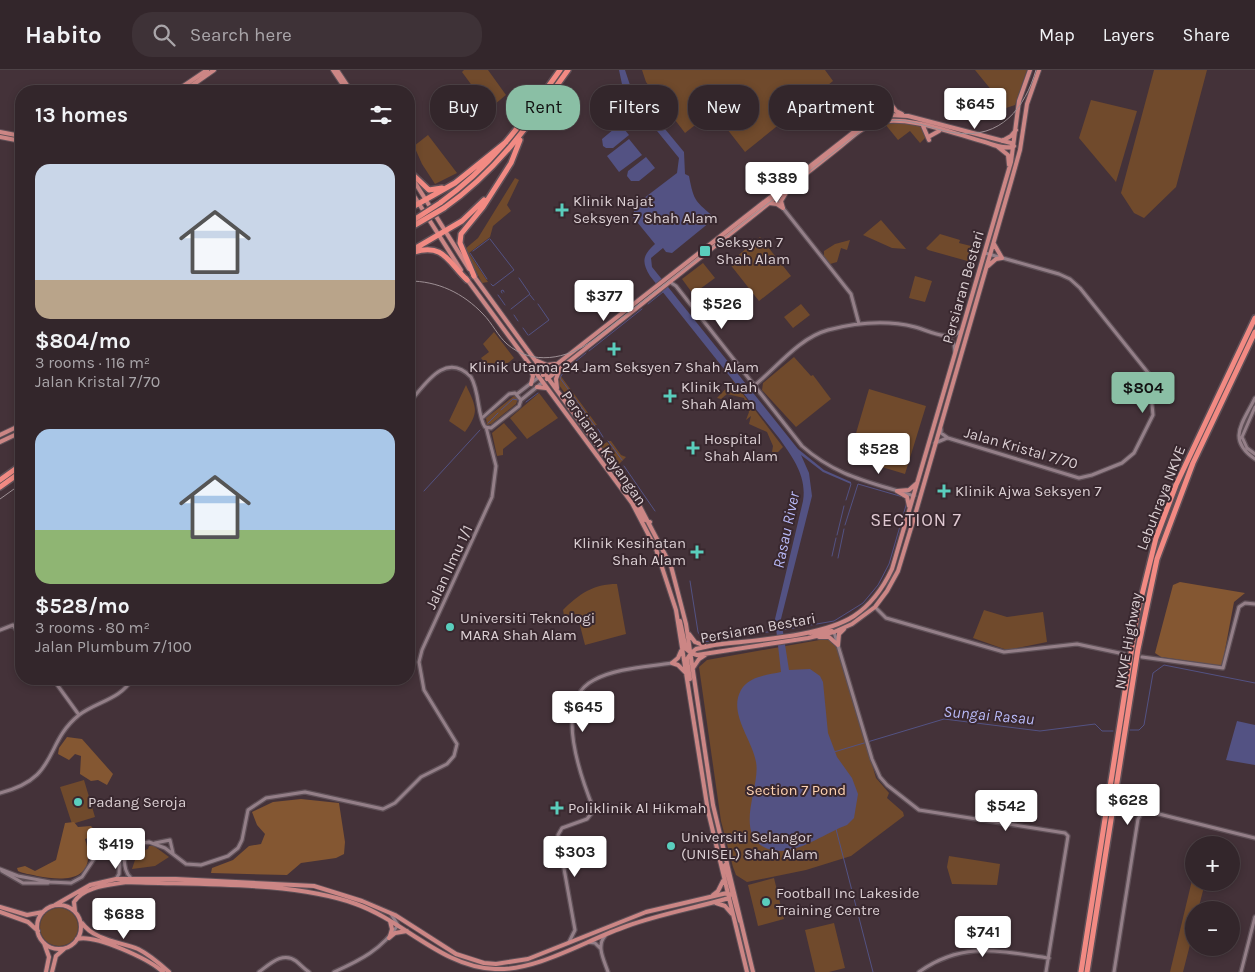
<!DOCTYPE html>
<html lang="en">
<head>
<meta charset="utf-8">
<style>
	body { margin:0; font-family:Karla,sans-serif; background:#3e3237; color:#f1f3f6; height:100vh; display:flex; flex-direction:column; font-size:19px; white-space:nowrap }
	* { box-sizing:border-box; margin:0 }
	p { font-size:16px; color:#a9a5a9 }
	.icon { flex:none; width:28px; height:28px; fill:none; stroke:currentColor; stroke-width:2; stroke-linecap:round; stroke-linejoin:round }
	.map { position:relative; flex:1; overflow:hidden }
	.side { position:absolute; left:15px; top:15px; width:400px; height:600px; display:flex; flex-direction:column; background:#33262b; border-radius:20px; box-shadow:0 2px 8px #0003,0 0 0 1px #4e4347 }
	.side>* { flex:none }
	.top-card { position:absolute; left:430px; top:15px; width:475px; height:45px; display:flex; gap:10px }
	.controls { position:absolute; left:1185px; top:766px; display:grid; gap:10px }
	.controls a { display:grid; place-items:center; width:55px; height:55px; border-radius:50%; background:#33262b; box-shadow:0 2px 8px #0003,0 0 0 1px #4e4347; font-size:25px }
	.price { position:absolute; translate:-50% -42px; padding:0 11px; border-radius:5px; background:#fff; color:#222; font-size:16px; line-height:32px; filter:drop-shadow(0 1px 2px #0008) }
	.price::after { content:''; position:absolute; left:50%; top:30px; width:15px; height:11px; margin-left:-8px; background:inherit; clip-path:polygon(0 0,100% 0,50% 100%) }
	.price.active { background:#8abfa5; color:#111 }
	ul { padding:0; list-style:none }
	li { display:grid; align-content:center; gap:10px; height:265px; padding:0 20px }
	li span { display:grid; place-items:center; height:155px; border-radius:15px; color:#555 }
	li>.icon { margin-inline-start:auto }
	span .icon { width:90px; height:90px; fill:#fffc; stroke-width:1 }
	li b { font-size:21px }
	h2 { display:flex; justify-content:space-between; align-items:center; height:60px; padding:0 20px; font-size:21px }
	.chip { padding:0 18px; border-radius:20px; background:#33262b; box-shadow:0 2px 8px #0003,0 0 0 1px #4e4347; font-size:18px; line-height:45px }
	.chip.active { background:#8abfa5; color:#111 }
	header { display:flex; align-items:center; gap:30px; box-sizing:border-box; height:70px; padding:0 25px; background:#33262b; border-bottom:1px solid #4e4347 }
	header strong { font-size:24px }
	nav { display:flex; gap:28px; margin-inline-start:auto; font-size:18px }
	.search { width:350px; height:45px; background:#3e3237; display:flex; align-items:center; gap:12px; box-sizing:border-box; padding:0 18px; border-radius:20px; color:#a9a5a9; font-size:19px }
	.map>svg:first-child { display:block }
</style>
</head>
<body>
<header>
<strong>Habito</strong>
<div class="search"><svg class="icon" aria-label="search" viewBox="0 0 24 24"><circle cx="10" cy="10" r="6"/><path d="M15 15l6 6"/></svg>Search here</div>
<nav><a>Map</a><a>Layers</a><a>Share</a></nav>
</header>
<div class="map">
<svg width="1255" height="902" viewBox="0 0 1255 902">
	<rect width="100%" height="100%" fill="#443239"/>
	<path fill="#704a2c" d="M464,0H488L506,25L495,34L491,29L484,32L462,2Z
		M642,0H825L833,11L745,82L713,41L685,63L646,12Z
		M975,0H1027L1015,35L1006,38Z
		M1154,0H1207L1176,117L1144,148L1134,143L1121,123Z
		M1091,30L1137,41L1116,112L1079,68Z
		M895,53L913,54L923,58L926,67L920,73L910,61L898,70L885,54Z
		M428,65L457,103L435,114L422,94L414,76Z
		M515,108L519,110L507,135L511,141L493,156L490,167L469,183L488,212L482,213L465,179L478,168Z
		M881,150L906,179L892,178L863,165Z
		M940,164L960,170L959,173L975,177L971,192L928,180L926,178Z
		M760,167L791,206L759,231L729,193Z
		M850,170L847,180L841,178L837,192L830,194L824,186V181L835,174Z
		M703,193L715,208L693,224L682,209Z
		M915,206L932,211L925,232L909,228Z
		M801,234L810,245L793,258L784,247Z
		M494,262L514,288L503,297L498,290L489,298L481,288L489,282L483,274Z
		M794,287L811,306L813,305L831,329L796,357L762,320L763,313Z
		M560,305L597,355L589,356L559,315Z
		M733,311L783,377L778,382H772L773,376L767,362L749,354L751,346L746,350L749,342L744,328L727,324L721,329L717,328Z
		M466,315C476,337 480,341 465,362L449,351Z
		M869,319L926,336L905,404L849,387Z
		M539,323L558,348L527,369L510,348Z
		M514,326L518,328L516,334L491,354L487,355L486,348Z
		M504,353L517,368L503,379V385L497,386L492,363Z
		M608,371H611L621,385L626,387L619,394H614L601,376L607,372L616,382Z
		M617,514L626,564L585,575L577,544L564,546L563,540C579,524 593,514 617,514Z
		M984,540L1007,547L1043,542L1047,572L1007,580L973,568Z
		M825,569H830L837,576L876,708L889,723L887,728L903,742L904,746L851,786L806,800L747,812L736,805L733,797L721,751L699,597L707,590Z
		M84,710L95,747L72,754L60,717Z
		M149,776H154L169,787L155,796L132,799L135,790L134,784L148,779Z
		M949,786L1000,794L997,815L952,814L947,797Z
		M1194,802V812L1205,813L1198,840H1194V859L1183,902H1170Z
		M774,808L784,849L758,856L748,815Z
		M40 857a19 19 0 1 1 38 0a19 19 0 1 1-38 0Z
		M834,853L845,898L829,902H815L805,860Z"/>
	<path fill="#845732" d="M1180,512L1245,523L1234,532L1222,596L1161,587L1155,583L1173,515Z
		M67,667L82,669L113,704L107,715L98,710L91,711L80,704L81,686L75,684L69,690L58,684L59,678Z
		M301,729L339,733L345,772L344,784L336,788L301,793L287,805L211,803L212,798L233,790L249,776L261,774L265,764L257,755L252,742L273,732Z
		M74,752L78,757L91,756L95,761L93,766L85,769C98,810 68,812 37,806C30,804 24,804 18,801L17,798L25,796L35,801L56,790L65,753Z"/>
	<path fill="#535283" d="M619,0H625L631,18L684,82L685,104L689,106C694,133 696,131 715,148L672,183L666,182L663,178L651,188L652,197L798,379L824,400L851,412V414L823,402L801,385L809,403L812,426L781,549L789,600L810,599L820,606L823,612L828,663L837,687L852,708L858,724L854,748L847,755C824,763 794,788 768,779C732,765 761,717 756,692C752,669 728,643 741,620C749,606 767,605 781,602L775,549L803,431C807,406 793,388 779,368L650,206C641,191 643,185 655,174L633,147L635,135L677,103L679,88L623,19Z
		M620,54L629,65L613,78H606L603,76L602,69Z
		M629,69L642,85L619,102L607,86Z
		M646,87L655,98L639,111H631L627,106L628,101Z
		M1237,651L1255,655V695L1226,690Z"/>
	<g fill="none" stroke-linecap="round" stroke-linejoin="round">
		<path stroke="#535283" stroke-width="1" d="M490,169L514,200L493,216L491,214
			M473,181L489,169
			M470,183L487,209
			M502,223L501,221L503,220L504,222
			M498,225L505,235
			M530,225L534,230
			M648,234L663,222
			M511,239L530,224L519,208
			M514,245L518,251
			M523,258L528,265
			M529,265L549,250L538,234
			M589,281L642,239
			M586,283L564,301L560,308L595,356
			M526,332L538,323
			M501,340L513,329L518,330
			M488,353L498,343
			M598,359L603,367
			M608,371L622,390
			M624,396L655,441
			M424,421L480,360
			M846,430L851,414
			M845,455L858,414L903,427
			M837,465L844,436
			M832,486L836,468
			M838,488L844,459
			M690,511L698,562L704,572L738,566
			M782,560L834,551L863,533L878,515L889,494L907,432
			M741,565L777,561
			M1130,660H1139L1144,655L1153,603L1164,595L1255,613
			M834,682L944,649L1040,661L1095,654L1102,661H1113
			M836,759L873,902"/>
		<g stroke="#5f5057" stroke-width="5.5">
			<path id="minor" d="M775,128L851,224L859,254
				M670,212L676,216L802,376C837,407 871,412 914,426
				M947,267L954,274L955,282
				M755,315C777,297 799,268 828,260C855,253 887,250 915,257C930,261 948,272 961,261
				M517,324L539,307
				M1255,328C1243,353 1226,369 1255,389
				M409,333C424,316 445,280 471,307C480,323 477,345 485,357L491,358L519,336L521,330L543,312
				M1255,337L1242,367L1247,378L1255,384
				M482,348L509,324L515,323L521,330
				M941,359V363L948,368L1079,408L1092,405L1122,393L1134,383L1153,345L1149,304L1080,218L1070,209L1059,204L985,183
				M935,373L947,368
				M875,537L886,548L1004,582L1077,574L1124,584
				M0,560L13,555L21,567
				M834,562L872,689L880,707L887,715L919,740L1065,763L1068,766L1046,902
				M1142,587L1223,598L1239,537L1245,533L1255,534
				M53,609L79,645
				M0,723C60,708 43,674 79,645C96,632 121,629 132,609
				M155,773L170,770L173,783
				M120,775C127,785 121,799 131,808
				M0,799L18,806L50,812L71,813L82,807L96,786L103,779L149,772L165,778L186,794L201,795L228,786L238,778L242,770L248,740L266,728L305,722L383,739L395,733L421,707L447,694L454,686L457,674L424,620L419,592L422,580L492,427L496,396L486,357
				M2,801L23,813H48
				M116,809L119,804L120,776
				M605,866C596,876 604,890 608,902
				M569,872L575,860L558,765L562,758L587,749L594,740C581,708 552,631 594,610C616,598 647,597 672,593
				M588,872L595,873L600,878
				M259,902C270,894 283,881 296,891C301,895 304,899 309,902
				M334,902C361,890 382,879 398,855L391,844
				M919,902C963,871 999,881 1049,888
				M1114,902L1138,749L1141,744L1151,742L1255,768
				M1241,902L1255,847"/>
		</g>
		<g stroke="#5f5057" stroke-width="6">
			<path id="major" d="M333,0L347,21
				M337,0L351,21
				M176,21L207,0
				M184,21L214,0
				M880,46L890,33L896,41L902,44
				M923,56L929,70
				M0,62L21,66
				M930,66L939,61
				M0,67L21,71
				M1002,71L1011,66L1016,60
				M998,77L1008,85L1009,95
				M409,103L469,199
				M409,118L461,200
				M769,133L777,134L783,138
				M783,138L781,131L786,123
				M988,196L996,189L1002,188L994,174
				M473,205L636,429L671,496L686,554L713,735L753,902
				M466,208L632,433L656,479L676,540L708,741L747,902
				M535,290L547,295L555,294
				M543,305L869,50L891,45L908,46L1011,73L1014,76
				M547,309L835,81C848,71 861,57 876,53C907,44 954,64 985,72C993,75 1006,80 1014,76
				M531,314L533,306L531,300
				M537,317L546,318
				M557,318L556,309L559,301
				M0,365L21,355
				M0,372L21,362
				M897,421L909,420L917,413
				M897,421L907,427L909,436
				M636,438L645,450L650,452
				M680,551L686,579L691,583
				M810,563L832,561
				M689,564L695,572L705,576
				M819,567H829L838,575
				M838,575L839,564L844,559
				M691,583L697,585L808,568L834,562L852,554L875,537L887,521L898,501L915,445L1011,112L1020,80L1027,34L1039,0
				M691,583L696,579L714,575C753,570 822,567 854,546C872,534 883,518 892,499L1011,92L1019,31L1030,0
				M672,593L678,588L681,581
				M672,593L678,595L686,603
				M693,598L699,589L705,585
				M690,609L687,589L691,583
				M725,795L740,851
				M713,825L718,821L723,811
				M716,833L725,836L732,844
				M55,835L90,815L116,809H176L314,816L362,831L395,845L456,884L484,893L496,894L528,889L646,842L727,823L732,825
				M37 857a22 22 0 1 1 44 0a22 22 0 1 1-44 0Z
				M0,837L27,845L43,842
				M75,841L74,832C84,816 110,815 127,812C196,815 292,811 356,834C404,851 442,897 495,899C538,901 586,870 627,856C660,844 695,838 729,828
				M0,842L28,852L38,861
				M390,851L392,859L390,866
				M82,853C94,870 120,872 138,879C150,885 159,893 169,902
				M389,868L395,863L407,861
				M77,869C95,864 149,889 163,902
				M44,873L49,887L46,902
				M52,902L56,886L64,879"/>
		</g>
		<g stroke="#5f5057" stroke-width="8">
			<path id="highway" d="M409,101L429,120L442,118
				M440,133C494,94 522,53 560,0
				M444,138C497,101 531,52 568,0
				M409,139L455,113L506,72
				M409,159L415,155
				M409,182L462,151L484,130
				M414,182C444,173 448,192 467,210
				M474,206L460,173L461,164L483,137L511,93L520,70
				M0,410L21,395
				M0,417L21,402
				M1081,902L1137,545L1156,468L1176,415L1255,248
				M1087,902L1138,579L1157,489L1193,393L1255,262"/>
		</g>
		<use href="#minor" stroke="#947f88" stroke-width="3"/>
		<use href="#major" stroke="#cc8685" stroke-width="4"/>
		<use href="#highway" stroke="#f28a83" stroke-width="5"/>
		<path stroke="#9e9095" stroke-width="1" d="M409,211C438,211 463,223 483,244C492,253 498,266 507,274C532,296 567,289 592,271L866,57C903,41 921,58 956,63C1001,69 1025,38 1036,0
			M0,429L21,414"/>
		<g stroke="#5f5057" stroke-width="8" stroke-linecap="butt">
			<path id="highway-bridge" d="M412,151L440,133
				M415,155L444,138"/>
		</g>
		<use href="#highway-bridge" stroke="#f28a83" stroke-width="5"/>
	</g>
	<g fill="#5acebd" stroke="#39282f" stroke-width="2">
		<path d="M559.5 132.5h5v5h5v5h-5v5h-5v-5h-5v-5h5z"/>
		<rect x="699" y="175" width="12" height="12" rx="2.5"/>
		<path d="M611.5 271.5h5v5h5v5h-5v5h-5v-5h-5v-5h5z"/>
		<path d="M667.5 318.5h5v5h5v5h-5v5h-5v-5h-5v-5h5z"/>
		<path d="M690.5 370.5h5v5h5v5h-5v5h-5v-5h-5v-5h5z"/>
		<path d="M941.5 413.5h5v5h5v5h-5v5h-5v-5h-5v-5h5z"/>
		<path d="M694.5 474.5h5v5h5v5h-5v5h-5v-5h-5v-5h5z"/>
		<circle cx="450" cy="557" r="5"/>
		<circle cx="78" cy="732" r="5"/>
		<path d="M554.5 730.5h5v5h5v5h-5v5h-5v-5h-5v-5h5z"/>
		<circle cx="671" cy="776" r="5"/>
		<circle cx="766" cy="832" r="5"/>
	</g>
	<g text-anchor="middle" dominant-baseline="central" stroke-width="4" stroke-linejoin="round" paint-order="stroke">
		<g font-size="15" fill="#dcd0d4" stroke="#39282f" text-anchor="start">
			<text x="573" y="131">Klinik Najat<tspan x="573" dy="17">Seksyen 7 Shah Alam</tspan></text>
			<text x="716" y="172">Seksyen 7<tspan x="716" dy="17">Shah Alam</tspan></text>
			<text x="614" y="297" text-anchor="middle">Klinik Utama 24 Jam Seksyen 7 Shah Alam</text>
			<text x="681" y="317">Klinik Tuah<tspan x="681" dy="17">Shah Alam</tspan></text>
			<text x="704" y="369">Hospital<tspan x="704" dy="17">Shah Alam</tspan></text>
			<text x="955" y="421">Klinik Ajwa Seksyen 7</text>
			<text x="686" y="473" text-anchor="end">Klinik Kesihatan<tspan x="686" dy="17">Shah Alam</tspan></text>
			<text x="460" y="548">Universiti Teknologi<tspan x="460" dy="17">MARA Shah Alam</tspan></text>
			<text x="88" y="732">Padang Seroja</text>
			<text x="568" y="738">Poliklinik Al Hikmah</text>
			<text x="681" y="767">Universiti Selangor<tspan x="681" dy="17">(UNISEL) Shah Alam</tspan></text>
			<text x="776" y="823">Football Inc Lakeside<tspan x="776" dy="17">Training Centre</tspan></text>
		</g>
		<g font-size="15" fill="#dcd0d4" stroke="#39282f">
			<text transform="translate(963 217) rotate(-74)">Persiaran Bestari</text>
			<text transform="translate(604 378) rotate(55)">Persiaran Kayangan</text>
			<text transform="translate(1021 378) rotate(16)">Jalan Kristal 7/70</text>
			<text transform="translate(1161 428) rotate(-69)">Lebuhraya NKVE</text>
			<text transform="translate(449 497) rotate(-65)">Jalan Ilmu 1/1</text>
			<text transform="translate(758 558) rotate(-10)">Persiaran Bestari</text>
			<text transform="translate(1128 571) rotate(-80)">NKVE Highway</text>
		</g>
		<g font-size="15" fill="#fed2b1" stroke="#39282f">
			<text x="796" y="720">Section 7 Pond</text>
		</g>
		<g font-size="16" font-style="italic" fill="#b8b9f7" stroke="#39282f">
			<text transform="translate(786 460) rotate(-78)">Rasau River</text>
			<text transform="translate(989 645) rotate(5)">Sungai Rasau</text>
		</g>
		<g font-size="18" letter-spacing="1" fill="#e0c9d2" stroke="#39282f">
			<text x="916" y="450">SECTION 7</text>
		</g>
	</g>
</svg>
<div class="controls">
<a>+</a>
<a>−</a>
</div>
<b class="price" style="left:975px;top:60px">$645</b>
<b class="price" style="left:777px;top:134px">$389</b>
<b class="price" style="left:604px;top:252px">$377</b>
<b class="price" style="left:722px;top:260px">$526</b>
<b class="price active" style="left:1143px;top:344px">$804</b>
<b class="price" style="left:879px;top:405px">$528</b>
<b class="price" style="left:583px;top:663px">$645</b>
<b class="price" style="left:1128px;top:756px">$628</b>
<b class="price" style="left:1006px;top:762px">$542</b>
<b class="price" style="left:116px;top:800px">$419</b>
<b class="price" style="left:575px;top:808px">$303</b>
<b class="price" style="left:124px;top:870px">$688</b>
<b class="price" style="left:983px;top:888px">$741</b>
<div class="top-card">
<a class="chip">Buy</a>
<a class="chip active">Rent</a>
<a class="chip">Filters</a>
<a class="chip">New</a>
<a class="chip">Apartment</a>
</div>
<section class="side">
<h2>13 homes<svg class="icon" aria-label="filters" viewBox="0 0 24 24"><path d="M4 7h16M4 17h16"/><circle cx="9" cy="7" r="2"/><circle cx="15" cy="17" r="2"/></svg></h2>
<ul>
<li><span style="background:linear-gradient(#c9d6e8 75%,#b9a48a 0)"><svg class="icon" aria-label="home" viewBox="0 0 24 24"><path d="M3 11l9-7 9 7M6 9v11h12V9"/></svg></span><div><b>$804/mo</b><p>3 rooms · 116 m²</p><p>Jalan Kristal 7/70</p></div></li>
<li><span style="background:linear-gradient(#a9c7e8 65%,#8fb573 0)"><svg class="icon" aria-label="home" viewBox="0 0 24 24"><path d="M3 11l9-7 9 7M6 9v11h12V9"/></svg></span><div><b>$528/mo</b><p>3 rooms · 80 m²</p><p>Jalan Plumbum 7/100</p></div></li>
</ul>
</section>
</div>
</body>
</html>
